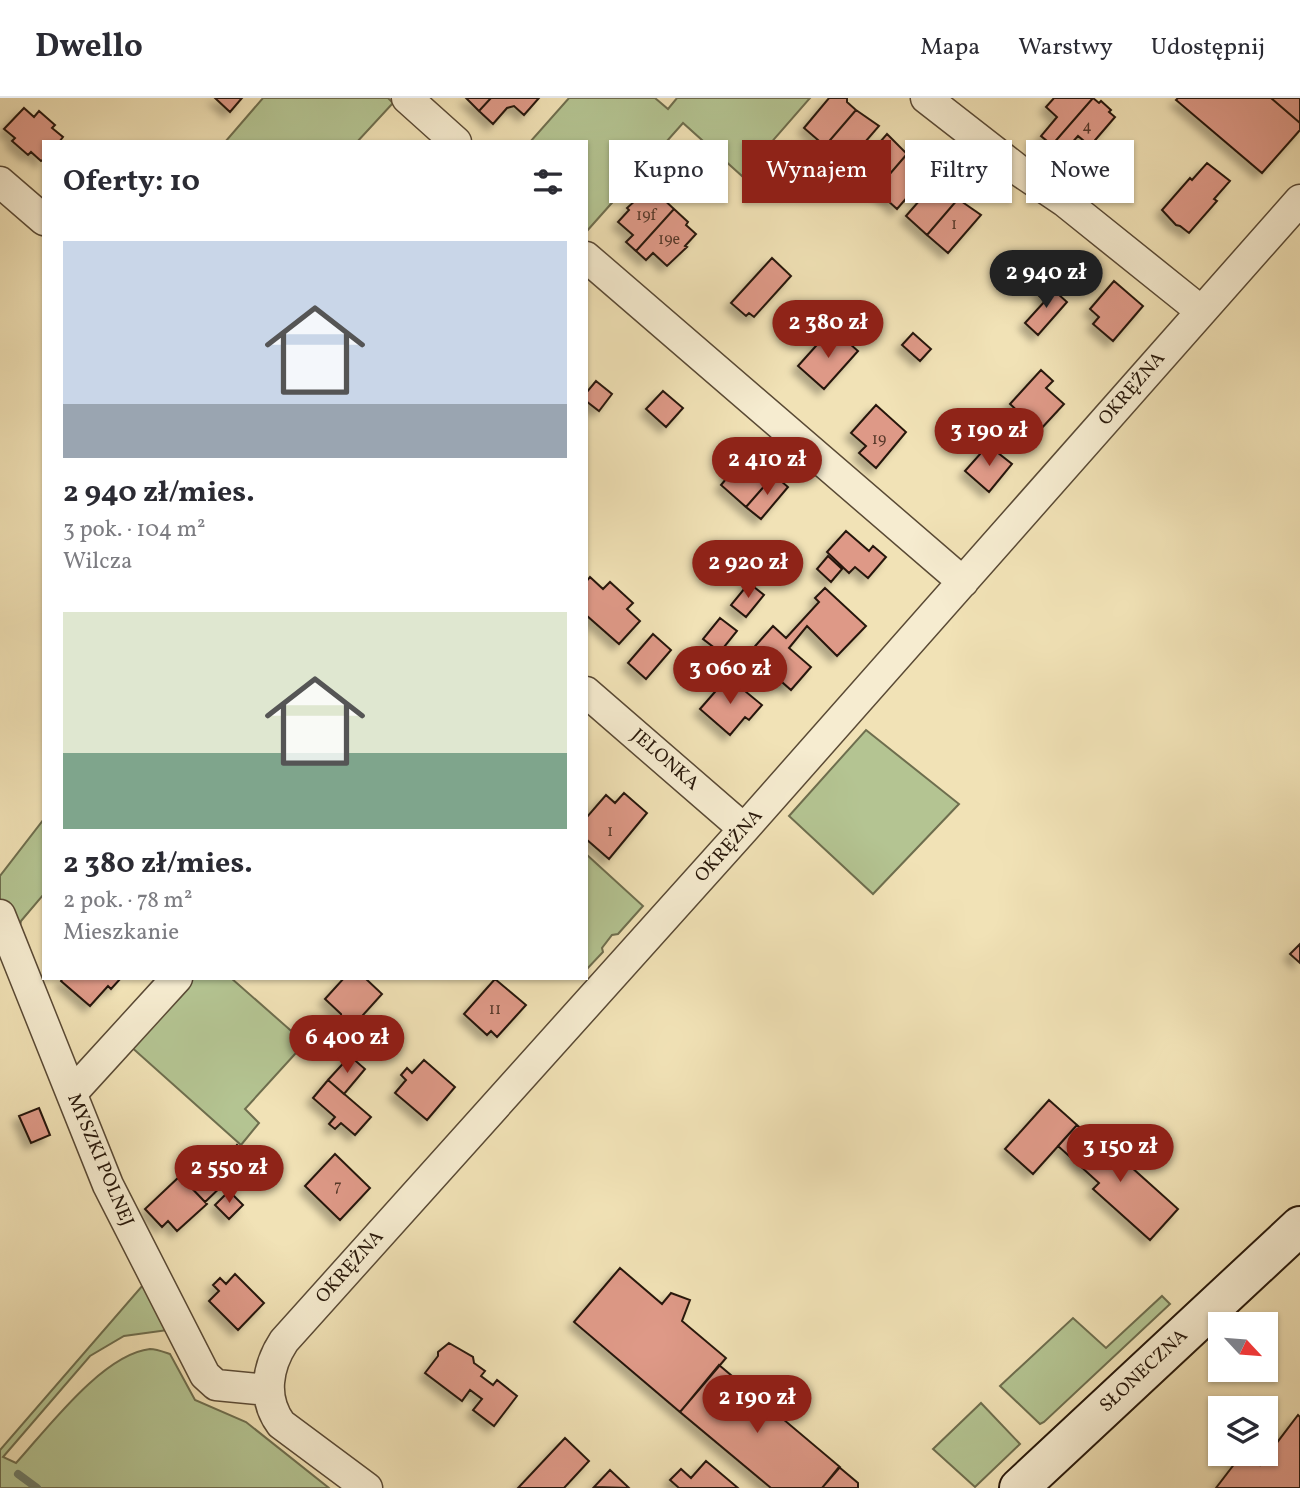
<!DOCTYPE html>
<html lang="pl">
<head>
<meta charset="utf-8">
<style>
	body { margin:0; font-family:Vollkorn,serif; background:#f7f7f7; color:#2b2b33; height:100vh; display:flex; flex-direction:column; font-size:26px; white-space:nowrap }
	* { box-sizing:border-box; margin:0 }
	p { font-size:23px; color:#7c7c81 }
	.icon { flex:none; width:38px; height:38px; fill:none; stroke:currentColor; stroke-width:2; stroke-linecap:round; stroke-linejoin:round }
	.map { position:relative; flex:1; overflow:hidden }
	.details { position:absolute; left:42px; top:42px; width:546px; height:840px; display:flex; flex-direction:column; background:#fff; border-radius:0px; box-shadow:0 2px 5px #0004 }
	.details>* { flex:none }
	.top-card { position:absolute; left:609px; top:42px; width:584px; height:63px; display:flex; gap:14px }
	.needle { width:46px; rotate:116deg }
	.tools { position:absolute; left:1208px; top:1214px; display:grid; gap:14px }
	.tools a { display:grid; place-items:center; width:70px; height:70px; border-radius:0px; background:#fff; box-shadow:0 2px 5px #0004; font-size:35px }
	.price { position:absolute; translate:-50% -60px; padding:0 16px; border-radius:24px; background:#8f2418; color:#fff; font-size:23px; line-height:46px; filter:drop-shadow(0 2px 4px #0008) }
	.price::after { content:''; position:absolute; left:50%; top:42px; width:21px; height:16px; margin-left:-10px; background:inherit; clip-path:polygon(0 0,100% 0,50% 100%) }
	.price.active { background:#222; color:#fff }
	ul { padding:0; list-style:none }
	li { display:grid; align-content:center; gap:14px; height:371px; padding:0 21px }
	li span { display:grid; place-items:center; height:217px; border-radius:0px; color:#555 }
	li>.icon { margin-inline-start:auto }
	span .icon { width:126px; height:126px; fill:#fffc; stroke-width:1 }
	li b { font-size:30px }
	h2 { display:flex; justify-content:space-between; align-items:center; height:84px; padding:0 21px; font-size:30px }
	.pill { padding:0 24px; border-radius:0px; background:#fff; box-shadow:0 2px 5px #0004; font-size:24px; line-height:63px }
	.pill.active { background:#8f2418; color:#fff }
	header { display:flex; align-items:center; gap:42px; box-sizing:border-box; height:98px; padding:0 35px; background:#fff; border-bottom:2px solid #e1e1e2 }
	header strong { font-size:33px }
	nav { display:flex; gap:38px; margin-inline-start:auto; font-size:24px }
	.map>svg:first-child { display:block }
</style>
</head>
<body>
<header>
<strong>Dwello</strong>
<nav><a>Mapa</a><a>Warstwy</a><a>Udostępnij</a></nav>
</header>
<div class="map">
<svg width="1300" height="1390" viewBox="0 0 1300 1390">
	<defs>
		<filter id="shadow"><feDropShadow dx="-6" dy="6" stdDeviation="3.5" flood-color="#0004"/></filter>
	</defs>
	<rect width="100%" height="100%" fill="#f1e2b6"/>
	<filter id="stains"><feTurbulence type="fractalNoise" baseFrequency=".00286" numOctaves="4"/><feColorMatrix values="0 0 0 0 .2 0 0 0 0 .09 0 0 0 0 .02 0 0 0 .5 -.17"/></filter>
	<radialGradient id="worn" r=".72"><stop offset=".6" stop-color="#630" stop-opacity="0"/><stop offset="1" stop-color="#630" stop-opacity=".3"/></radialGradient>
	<path fill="#b4c492" stroke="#6e6e4e" stroke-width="2" d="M263,0H388L393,5L357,44H225Z
		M569,0H655L668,11L677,0H810L742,78L683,25L586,134V44H530Z
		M866,632L959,706L873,796L789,718Z
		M44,721V796L21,823L17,842L0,801V778Z
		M586,756L643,808L618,836L612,837L602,850L603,854L586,872Z
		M188,880H231L305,945L245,1011L259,1025L241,1047L129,947Z
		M143,1187L168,1232L124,1238L90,1258L3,1359L16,1365C47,1331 103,1256 150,1251C156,1251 164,1254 170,1256L195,1302L246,1324L329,1390H0V1352Z
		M1162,1198L1170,1206L1044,1324L1040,1326L1000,1288L1073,1220L1106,1250Z
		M981,1305L1020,1346L975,1389L933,1351Z"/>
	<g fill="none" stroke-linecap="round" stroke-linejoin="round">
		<path stroke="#6e7c69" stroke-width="8" d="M18,1376L37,1390"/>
	</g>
	<path fill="#de9987" stroke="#28180a" stroke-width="2" filter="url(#shadow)" d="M215,0H242L230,14Z
		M466,0H491L479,13Z
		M491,0H539L524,17L514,8L507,10L493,26L479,13Z
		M829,0H847V4L856,12L825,48L804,30Z
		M1054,0H1093L1052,47L1041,38L1057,19L1046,9Z
		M1093,0L1099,5L1101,3L1111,12L1109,14L1115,19L1090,48L1078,38L1062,56L1052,47Z
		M1178,0H1271L1300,25V32L1262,75L1176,2Z
		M1271,0H1300V25Z
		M24,10L34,19L39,13L55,27L52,30L63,39L59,44H44V61L41,63L31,54L28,57L12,43L15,40L4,31Z
		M856,12L879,28L846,66L825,48Z
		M887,36L907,56L876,92L854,74Z
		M907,56L930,73L897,111L876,92Z
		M1207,65L1230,83L1214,101L1217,103L1189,135L1180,128L1176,127L1162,112L1190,80L1192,82Z
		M939,80L958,101L927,137L906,118Z
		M647,92L657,101L660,98L674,111L636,153L626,144L633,137L618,124L629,112L627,110Z
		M958,101L981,117L948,155L927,137Z
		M674,111L688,124L686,127L696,136L685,148L687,149L667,168L653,155L646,162L636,153Z
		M772,160L791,178L754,219L749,215L746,218L731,205Z
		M1114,183L1143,208L1113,243L1093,226L1099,219L1090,211Z
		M1048,187L1067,204L1038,237L1025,225L1045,203L1038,197Z
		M913,235L931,251L920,263L902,247Z
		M841,238L858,253L824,291L798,268L824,239L833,247Z
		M1041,272L1053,283L1046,290L1064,306L1039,333L1010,306Z
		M596,283L612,296L599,313L586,303V295Z
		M663,293L683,310L666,329L646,311Z
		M876,307L906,334L876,370L859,355L866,348L851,335Z
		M988,347L1012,366L989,394L965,373Z
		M748,355L774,377L746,409L721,387Z
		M774,377L788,389L761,421L746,409Z
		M846,433L869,453L873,448L886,459L868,480L855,469L849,475L827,454Z
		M828,458L842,471L831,484L817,471Z
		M590,479L603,491L610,484L633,505L627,511L640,523L619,546L586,517V484Z
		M749,485L764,497L746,519L731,507Z
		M825,490L866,528L837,558L807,528L789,550L811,569L791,592L749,555L773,528L786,540L819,504L815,500Z
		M720,520L737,533L720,554L703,541Z
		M653,536L671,552L646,581L628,565Z
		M728,579L762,607L749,622L745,619L730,637L700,611Z
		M624,695L647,715L609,761L586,741V720L606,697L615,705Z
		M1300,846V865L1290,856Z
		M63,880H121L111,891L108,888L90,908L61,883Z
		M344,880H365L382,896L354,927L350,924H342L341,916L325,901Z
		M495,881L526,907L497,939L491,933L487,937L464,916Z
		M350,958L365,971L344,996L328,982Z
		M424,962L455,989L427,1022L395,995L406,982L401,977L407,970L412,975Z
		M328,982L371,1019L355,1037L341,1025L335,1031L329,1026L335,1019L313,1000Z
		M1049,1002L1077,1027L1033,1076L1005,1051Z
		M39,1010L50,1037L31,1045L19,1018Z
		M1077,1027L1118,1063L1121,1060L1178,1111L1150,1142L1093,1091L1099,1085L1058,1048Z
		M237,1047L252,1060L236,1079L221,1066Z
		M335,1056L370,1090L340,1122L305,1088Z
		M202,1058L226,1084L205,1104L180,1078Z
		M180,1078L207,1106L177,1133L168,1123L162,1129L145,1111Z
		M229,1093L243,1107L229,1121L215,1107Z
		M620,1170L662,1206L671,1195L690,1202L682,1223L726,1260L680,1314L574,1224Z
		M235,1176L264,1205L238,1232L209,1203L219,1193L213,1187L220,1180L226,1186Z
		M449,1245L473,1259L474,1265L485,1273L481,1278L493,1287L497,1282L517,1298L494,1328L473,1312L482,1301L470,1292L462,1303L425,1275L438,1258V1254Z
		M719,1267L840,1369L822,1390H771L680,1314Z
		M1298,1317L1300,1319V1390H1216L1242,1356H1246L1260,1367Z
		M565,1340L589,1363L564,1390H518Z
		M706,1363L738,1390H679L670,1382L681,1371L691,1380Z
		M839,1369L858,1385V1390H822Z
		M610,1372L629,1390L594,1389Z"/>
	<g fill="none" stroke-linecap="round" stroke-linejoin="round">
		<g stroke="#5a4a35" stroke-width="33">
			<path id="minor" d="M407,0L456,44
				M926,0L1021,74L1064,103L1201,213
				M0,84L44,122
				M586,159L963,484
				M586,594L744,731
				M0,817L108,1087L205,1277L216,1287L268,1292
				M72,995L177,880
				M367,1390L281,1326C262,1300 267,1269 284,1243L744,731L1300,102"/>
		</g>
		<g stroke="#28180a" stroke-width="42">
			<path id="secondary" d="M1019,1390L1300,1128"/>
		</g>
		<use href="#minor" stroke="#f6ecd0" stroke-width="30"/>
		<use href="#secondary" stroke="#f6ecd0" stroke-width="38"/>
	</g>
	<g text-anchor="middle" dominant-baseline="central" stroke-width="5" stroke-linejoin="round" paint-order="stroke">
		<g font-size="16" fill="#563829">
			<text x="1087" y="29">4</text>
			<text x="646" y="118">19f</text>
			<text x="954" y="127">1</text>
			<text x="669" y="142">19e</text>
			<text x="879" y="342">19</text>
			<text x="610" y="734">1</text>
			<text x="495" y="912">11</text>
			<text x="338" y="1089">7</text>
		</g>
		<g font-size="19" fill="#28180a" stroke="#f6ecd0">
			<text transform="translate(1132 291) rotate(-49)">OKRĘŻNA</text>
			<text transform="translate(665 662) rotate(41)">JELONKA</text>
			<text transform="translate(729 748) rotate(-48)">OKRĘŻNA</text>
			<text transform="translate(100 1062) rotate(67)">MYSZKI POLNEJ</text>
			<text transform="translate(350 1169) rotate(-48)">OKRĘŻNA</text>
			<text transform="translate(1144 1273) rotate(-43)">SŁONECZNA</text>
		</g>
	</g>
	<rect width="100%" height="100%" filter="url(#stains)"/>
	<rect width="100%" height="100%" fill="url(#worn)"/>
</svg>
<div class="tools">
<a><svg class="needle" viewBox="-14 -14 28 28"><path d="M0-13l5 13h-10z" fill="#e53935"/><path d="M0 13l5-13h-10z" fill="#7c7c81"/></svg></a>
<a><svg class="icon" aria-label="layers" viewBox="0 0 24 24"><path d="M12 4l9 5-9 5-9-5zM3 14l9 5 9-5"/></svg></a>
</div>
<b class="price active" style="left:1046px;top:212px">2 940 zł</b>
<b class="price" style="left:828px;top:262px">2 380 zł</b>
<b class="price" style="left:989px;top:370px">3 190 zł</b>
<b class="price" style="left:767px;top:399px">2 410 zł</b>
<b class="price" style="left:748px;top:502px">2 920 zł</b>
<b class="price" style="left:730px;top:608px">3 060 zł</b>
<b class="price" style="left:347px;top:977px">6 400 zł</b>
<b class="price" style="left:1120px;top:1086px">3 150 zł</b>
<b class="price" style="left:229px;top:1107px">2 550 zł</b>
<b class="price" style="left:757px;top:1337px">2 190 zł</b>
<div class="top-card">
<a class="pill">Kupno</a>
<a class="pill active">Wynajem</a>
<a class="pill">Filtry</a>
<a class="pill">Nowe</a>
</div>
<section class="details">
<h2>Oferty: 10<svg class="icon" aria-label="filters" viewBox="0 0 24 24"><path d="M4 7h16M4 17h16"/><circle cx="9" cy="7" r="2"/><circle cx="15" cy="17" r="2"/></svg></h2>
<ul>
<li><span style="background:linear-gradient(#c9d6e8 75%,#9aa5b1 0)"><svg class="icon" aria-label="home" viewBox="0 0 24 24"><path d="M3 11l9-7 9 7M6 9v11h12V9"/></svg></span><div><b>2 940 zł/mies.</b><p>3 pok. · 104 m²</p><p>Wilcza</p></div></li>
<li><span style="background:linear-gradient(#dfe7d0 65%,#7fa58c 0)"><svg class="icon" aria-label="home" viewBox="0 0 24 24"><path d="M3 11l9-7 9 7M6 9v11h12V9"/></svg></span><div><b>2 380 zł/mies.</b><p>2 pok. · 78 m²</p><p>Mieszkanie</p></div></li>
</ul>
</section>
</div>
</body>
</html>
